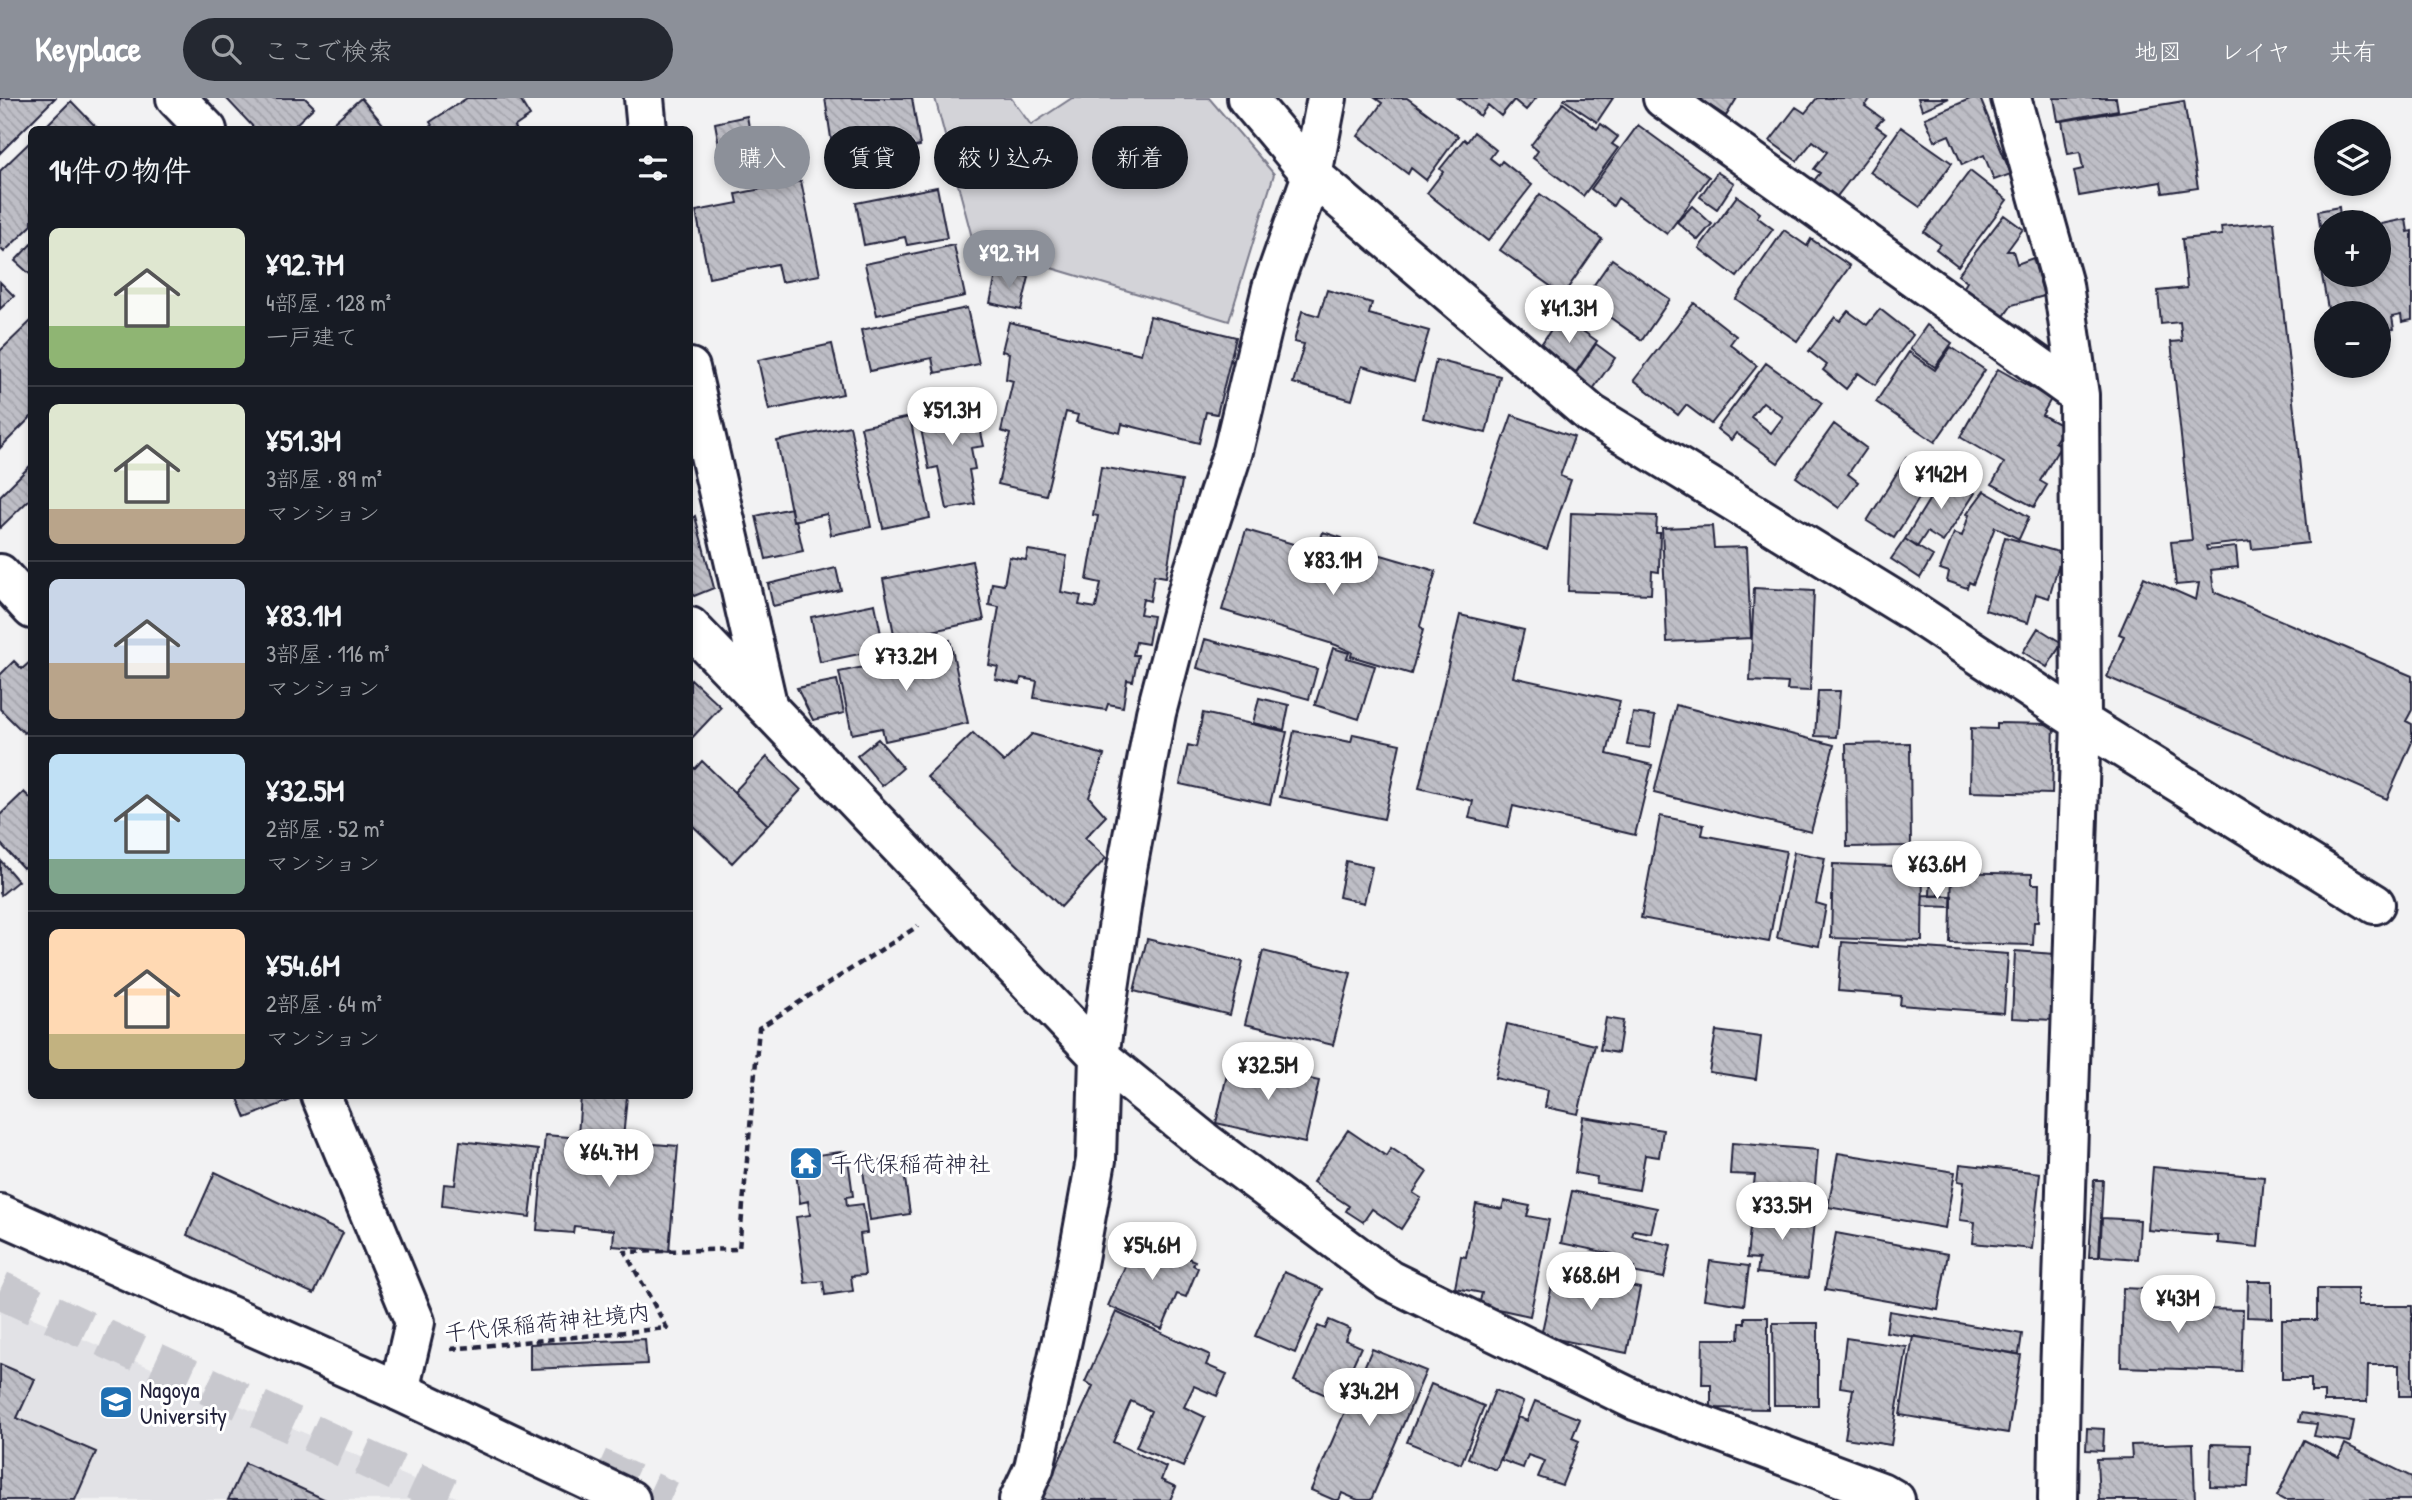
<!DOCTYPE html>
<html lang="ja">
<head>
<meta charset="utf-8">
<style>
	body { margin:0; font-family:"Patrick Hand","Klee One",sans-serif; background:#242831; color:#f1f3f6; height:100vh; display:flex; flex-direction:column; font-size:26px; white-space:nowrap }
	* { box-sizing:border-box; margin:0 }
	p { font-size:23px; color:#9ea1a6 }
	.icon { flex:none; width:38px; height:38px; fill:none; stroke:currentColor; stroke-width:2; stroke-linecap:round; stroke-linejoin:round }
	.map { position:relative; flex:1; overflow:hidden }
	.side { position:absolute; left:28px; top:28px; width:665px; height:973px; display:flex; flex-direction:column; background:#171b24; border-radius:10px; box-shadow:0 4px 10px #0003 }
	.side>* { flex:none }
	.top-card { position:absolute; left:714px; top:28px; width:665px; height:63px; display:flex; gap:14px }
	.tools { position:absolute; left:2314px; top:21px; display:grid; gap:14px }
	.tools a { display:grid; place-items:center; width:77px; height:77px; border-radius:50%; background:#171b24; box-shadow:0 4px 10px #0003; font-size:35px }
	.price { position:absolute; translate:-50% -60px; padding:0 16px; border-radius:24px; background:#fff; color:#222; font-size:23px; line-height:46px; filter:drop-shadow(0 2px 4px #0008) }
	.price::after { content:''; position:absolute; left:50%; top:42px; width:21px; height:16px; margin-left:-10px; background:inherit; clip-path:polygon(0 0,100% 0,50% 100%) }
	.price.active { background:#8c9099; color:#fff }
	ul { padding:0; list-style:none }
	li { display:flex; align-items:center; gap:21px; height:175px; padding:0 21px }
	li+li { border-top:2px solid #363941 }
	li span { display:grid; place-items:center; flex:none; width:196px; height:140px; border-radius:10px; color:#555 }
	li>.icon { margin-inline-start:auto }
	span .icon { width:84px; height:84px; fill:#fffc; stroke-width:1 }
	li b { font-size:30px }
	h2 { display:flex; justify-content:space-between; align-items:center; height:84px; padding:0 21px; font-size:30px }
	.pill { padding:0 24px; border-radius:32px; background:#171b24; box-shadow:0 4px 10px #0003; font-size:24px; line-height:63px }
	.pill.active { background:#8c9099; color:#fff }
	header { display:flex; align-items:center; gap:42px; box-sizing:border-box; height:98px; padding:0 35px; background:#8c9099; color:#fff }
	header strong { font-size:33px }
	nav { display:flex; gap:38px; margin-inline-start:auto; font-size:24px }
	.search { width:490px; height:63px; background:#242831; display:flex; align-items:center; gap:18px; box-sizing:border-box; padding:0 24px; border-radius:38px; color:#9ea1a6; font-size:26px }
	.map>svg:first-child { display:block }
</style>
</head>
<body>
<header>
<strong>Keyplace</strong>
<div class="search"><svg class="icon" aria-label="search" viewBox="0 0 24 24"><circle cx="10" cy="10" r="6"/><path d="M15 15l6 6"/></svg>ここで検索</div>
<nav><a>地図</a><a>レイヤ</a><a>共有</a></nav>
</header>
<div class="map">
<svg width="2412" height="1402" viewBox="0 0 2412 1402">
	<defs>
		<pattern id="building-back-hatch" width="6" height="6" patternUnits="userSpaceOnUse" patternTransform="scale(1.75)"><rect width="6" height="6" fill="#bebec6"/><path d="M-1 5l2 2M0 0l6 6M5-1l2 2" fill="none" stroke="#a3a3ab"/></pattern>
	</defs>
	<rect width="100%" height="100%" fill="#f2f2f3"/>
	<filter id="ink" filterUnits="userSpaceOnUse"><feTurbulence type="fractalNoise" baseFrequency=".0143" numOctaves="2"/><feDisplacementMap in="SourceGraphic" scale="14" xChannelSelector="R" yChannelSelector="G"/><feConvolveMatrix kernelMatrix="1 2 1 2 8 2 1 2 1" color-interpolation-filters="sRGB"/></filter>
	<g filter="url(#ink)">
		<path fill="#e2e2e6" d="M0,1206L463,1402H0Z"/>
		<path fill="#d3d3d8" stroke="#7a7a8a" stroke-width="2" d="M935,0H1011L1031,27L1072,0H1209L1274,76L1229,223L974,147Z"/>
		<path fill="url(#building-back-hatch)" stroke="#22223b" stroke-width="2" fill-rule="evenodd" d="M0,0H55L0,55Z
			M226,0H305L314,9L290,32H256Z
			M361,0L388,32H325Z
			M467,0H519L530,18L514,29L516,32H435L430,24Z
			M825,0H912L920,48L898,52V59L894,65L882,70L870,66L863,58L834,60Z
			M1375,0H1407L1458,38L1426,82L1411,70L1408,76L1358,38L1382,5Z
			M1458,0H1536L1526,12L1514,2L1501,18L1488,7L1480,18Z
			M1565,0H1613L1597,24L1564,2Z
			M1698,0H1737L1726,18Z
			M1817,0H1871L1865,8L1883,21L1876,28L1886,35L1831,106L1809,89L1820,75L1814,71L1827,54L1813,43L1797,63L1770,43L1796,9L1805,15Z
			M1918,0H1949L1922,12Z
			M1972,0H1980L2011,76L1994,82L1984,57L1962,67L1949,37L1935,43L1925,20Z
			M2054,0H2116L2118,12L2058,23Z
			M71,3L99,32H42Z
			M2184,3L2198,90L2163,95L2161,84L2079,98L2074,73L2083,71L2080,54L2068,56L2062,23Z
			M1563,5L1597,31L1601,26L1618,39L1612,46L1618,50L1583,98L1533,60L1538,53L1531,47Z
			M747,18L754,57L722,63L715,25Z
			M1638,27L1709,79L1667,136L1618,100L1613,108L1591,91Z
			M1901,29L1952,65L1920,109L1870,74Z
			M1474,34L1496,52L1490,60L1499,67L1502,63L1532,87L1488,143L1427,95L1443,74L1440,71L1464,41L1467,44Z
			M32,42V127L4,154L0,150V73Z
			M1970,73L2007,102L1958,168L1936,151L1940,146L1924,134Z
			M1717,74L1734,85L1717,111L1700,99Z
			M801,83L820,177L781,184L777,166L709,180L696,113L738,105L736,96Z
			M937,89L947,140L907,147L905,139L864,147L856,105Z
			M1540,96L1602,141L1563,197L1500,152Z
			M1737,98L1760,115L1757,119L1773,131L1737,179L1699,150Z
			M1692,108L1712,126L1698,142L1677,124Z
			M2339,109L2340,118L2360,115L2362,124H2326V137L2324,127L2320,128L2318,113Z
			M2004,117L2023,131L2007,153H2013L2017,166L2033,160L2044,198L2012,207L2002,221L1962,192L1967,184L1958,177Z
			M2406,121L2408,134L2412,133V222L2402,224L2401,217L2392,219L2394,231L2383,233L2384,239L2378,240V215H2342L2341,208L2328,211L2316,145L2326,143V177H2378V133L2382,132L2381,126Z
			M2274,124L2308,445L2252,451L2251,443L2206,448L2207,452L2236,449L2238,469L2211,472L2214,494L2412,578V612L2406,623L2412,626V644L2387,701L2107,579L2124,538L2119,536L2144,479L2196,502L2199,485L2176,487L2171,444L2192,442L2171,244L2182,243L2180,224L2161,226L2158,193L2187,190L2182,141L2222,137L2221,129Z
			M1784,132L1807,148L1811,141L1850,168L1797,243L1736,201Z
			M32,145V178L15,163Z
			M954,147L965,198L877,217L865,166Z
			M1612,161L1670,201L1642,242L1584,201Z
			M997,172L1029,179L1021,212L990,205Z
			M0,184L14,198L0,211Z
			M1327,192L1372,205L1369,216L1429,233L1414,283L1362,268L1352,302L1293,285L1304,246L1294,244L1302,213L1319,218Z
			M1694,205L1736,238L1730,246L1757,268L1711,326L1686,307L1678,317L1634,282Z
			M967,210L979,266L935,275L932,260L870,273L861,232Z
			M1880,211L1913,237L1875,287L1858,275L1846,291L1823,272L1827,267L1809,253L1835,219L1840,223L1848,213L1867,227Z
			M1150,218L1236,239L1217,316L1206,314L1199,345L1122,326L1120,335L1076,324L1078,317L1066,314L1046,397L998,386L1010,336L1001,333L1013,283L1006,281L1009,255L1002,253L1009,224L1141,256Z
			M32,222V318L0,350V253Z
			M1567,222L1597,243L1576,274L1540,248L1554,227L1560,232Z
			M1927,227L1952,245L1935,269L1910,251Z
			M832,246L843,296L769,312L758,262Z
			M1596,246L1615,260L1593,291L1574,278Z
			M1951,249L1985,272L1935,344L1876,304L1909,254L1935,272Z
			M1436,262L1500,278L1486,335L1423,320Z
			M1766,265L1822,305L1778,365L1736,335L1731,342L1717,331ZM1763,304L1783,319L1771,335L1751,319Z
			M1998,271L2051,301L2042,317L2064,329L2055,344L2061,347L2040,383L2047,387L2034,409L1992,386L2004,365L1960,339Z
			M973,299L984,348L971,350L975,371L969,372L975,406L947,411L938,369L929,371L917,311Z
			M1512,317L1574,339L1560,378L1571,382L1547,451L1474,425Z
			M910,319L930,420L883,430L861,329Z
			M1834,326L1866,350L1848,376L1858,384L1839,410L1796,379Z
			M850,328L871,429L831,437L827,416L793,423L777,343Z
			M1907,359L1934,377L1894,440L1867,423Z
			M32,366V399L0,430V398Z
			M1101,369L1182,383L1166,479L1154,477L1150,503L1143,501L1140,516L1153,518L1148,546L1136,544L1133,557H1138L1133,583L1127,582L1123,609L1108,606L1106,612L1034,600L1037,583L1021,580L1020,586L995,581L998,569L989,567L999,509L989,507L992,485L1004,487L1009,459L1026,462L1028,452L1067,458L1061,494L1081,498L1079,507L1096,510L1101,485L1087,482L1098,418L1093,417Z
			M1945,376L1975,395L1943,444L1927,434L1917,449L1905,441Z
			M1984,393L2029,419L2019,441L1995,429L1973,486L1969,484L1967,490L1947,483L1949,474L1940,471L1954,435L1962,438L1969,417L1967,416Z
			M791,410L793,423L796,422L803,453L766,461L756,418Z
			M1571,415L1657,418L1656,435H1660L1659,474L1652,473L1651,496L1568,493Z
			M695,418L714,490L694,498L690,494V422Z
			M1712,428L1714,450L1747,449L1751,540L1667,544L1662,430Z
			M1246,432L1317,453L1323,434L1342,440L1336,457L1349,461L1345,472L1354,475L1358,461L1368,464L1371,454L1436,473L1420,528L1423,532L1411,576L1351,558L1352,554L1336,547L1222,512Z
			M2005,439L2062,455L2049,500L2036,496L2028,525L1985,512Z
			M1905,441L1933,458L1920,480L1891,461Z
			M972,463L984,522L895,541L883,481Z
			M836,470L841,492L773,508L768,486Z
			M1754,490L1814,493L1810,593L1787,592L1788,585L1750,583Z
			M875,506L884,551L820,564L811,519Z
			M1460,517L1524,532L1513,579L1620,603L1607,656L1652,667L1635,737L1513,708L1508,729L1469,720L1473,703L1419,690Z
			M2038,530L2062,545L2047,569L2023,554Z
			M1205,541L1317,571L1309,601L1197,570Z
			M950,542L968,625L885,643L882,630L852,636L839,574L888,564L886,556Z
			M1333,550L1349,555L1347,560L1375,568L1359,621L1315,607Z
			M32,562V628L24,635L0,611V577L14,563L22,571Z
			M691,581L721,609L690,642V583Z
			M837,582L844,615L813,622L797,590Z
			M1818,593H1840L1836,639L1815,638Z
			M1259,600L1289,607L1284,632L1253,625Z
			M1676,607L1834,647L1811,734L1654,695Z
			M1203,615L1287,634L1270,706L1180,686L1188,647L1196,649Z
			M1633,615L1655,618L1650,650L1627,647Z
			M1997,625L2054,626L2052,696L1970,694L1971,630L1997,631Z
			M1294,633L1351,644L1353,636L1400,646L1384,721L1280,699Z
			M973,635L1004,664L1032,636L1104,657L1089,699L1106,718L1085,740L1106,760L1061,809L927,679Z
			M878,641L903,670L882,688L857,658Z
			M1910,645L1911,748L1847,749L1846,646Z
			M767,659L801,692L768,727L734,694Z
			M702,663L768,727L732,765L692,727L690,731V666L695,671Z
			M24,694L32,702V762L23,770L0,745V717Z
			M1660,718L1704,727L1702,737L1786,753L1769,844L1641,820Z
			M1794,754L1825,760L1816,805L1826,808L1819,848L1777,840Z
			M0,762L18,783L1,797L0,795Z
			M1346,763L1372,769L1364,805L1339,799Z
			M1833,766L1923,769L1922,843L1831,840Z
			M1931,773H1940L1939,798H1930Z
			M1952,774L2032,776V786H2039L2038,824H2034L2033,847L1950,845Z
			M1923,797L1952,798V809L1922,808Z
			M1147,841L1243,864L1230,917L1134,893Z
			M1842,844L2008,856L2004,915L1900,907L1901,898L1838,893Z
			M1263,853L1351,875L1333,947L1245,926Z
			M2015,853L2055,856L2052,922L2012,920Z
			M1606,920L1623,923L1618,955L1600,952Z
			M1507,926L1595,947L1578,1016L1545,1009L1548,992L1495,980Z
			M1716,933L1761,939L1756,981L1709,974Z
			M1230,963L1319,983L1305,1045L1216,1025Z
			M237,998H295L296,1000L246,1020Z
			M581,998H627L623,1041L578,1037Z
			M1583,1019L1663,1032L1659,1059L1645,1057L1639,1092L1596,1085L1597,1079L1575,1075Z
			M1348,1032L1386,1058L1391,1050L1427,1074L1413,1095L1421,1100L1401,1131L1372,1111L1363,1124L1346,1113L1349,1108L1313,1084Z
			M545,1037L678,1048L669,1153L613,1148L614,1132L574,1128L573,1135L537,1132Z
			M460,1043L538,1052L530,1119L442,1108L444,1086L455,1087Z
			M1732,1045L1818,1052L1813,1109L1752,1104L1755,1077L1730,1076Z
			M847,1053L853,1098L846,1099L847,1108L863,1106L867,1135L860,1136L865,1177L851,1178L853,1193L825,1197L823,1183L805,1185L796,1119L810,1117L808,1103L800,1105L794,1060Z
			M1838,1055L1955,1074L1945,1130L1828,1109Z
			M902,1060L910,1116L870,1122L862,1065Z
			M1960,1066L2040,1075L2032,1151L1973,1145L1975,1124L1960,1122L1964,1084L1958,1083Z
			M2153,1069L2264,1079L2258,1149L2218,1145V1138L2148,1132Z
			M215,1074L343,1135L314,1196L187,1137Z
			M2094,1082H2103L2099,1159H2089Z
			M1572,1093L1657,1110L1651,1135L1634,1132L1632,1138L1671,1147L1664,1180L1632,1174L1634,1169L1612,1164L1613,1156L1561,1145Z
			M1504,1103L1530,1108L1527,1118L1549,1122L1530,1218L1479,1207L1482,1195L1455,1190L1461,1158L1466,1159L1476,1106L1502,1111Z
			M1762,1109L1815,1115L1808,1180L1757,1175L1759,1161L1747,1160L1751,1119H1761Z
			M2102,1120L2140,1122L2138,1161L2100,1158Z
			M1836,1135L1948,1156L1938,1212L1825,1192Z
			M1138,1138L1195,1163L1193,1167L1198,1170L1186,1199L1177,1196L1162,1231L1108,1208Z
			M1710,1163L1749,1168L1744,1207L1704,1201Z
			M1555,1173L1640,1190L1627,1255L1541,1238Z
			M1284,1174L1323,1191L1295,1255L1255,1238Z
			M2248,1183H2272V1220L2247,1219Z
			M2123,1190L2166,1192V1210L2243,1212L2241,1273L2121,1269Z
			M2317,1191H2357V1208H2412V1298H2399V1267H2368L2367,1304H2324V1294H2311V1281H2282V1222H2317Z
			M1889,1213L2022,1236L2019,1256L1886,1234Z
			M1116,1214L1210,1257L1206,1267L1227,1276L1217,1298L1194,1288L1184,1309L1205,1319L1183,1369L1136,1349L1151,1313L1131,1303L1113,1344L1166,1369L1161,1382L1176,1389L1170,1402H1047L1042,1400L1093,1288L1085,1284Z
			M1745,1219H1768V1311L1711,1310V1286H1702L1703,1241H1739L1740,1225H1745Z
			M1329,1222L1350,1231L1345,1242L1361,1249L1337,1302L1294,1283L1318,1228L1325,1231Z
			M1773,1225H1818V1307H1774Z
			M1913,1238L2021,1257L2008,1335L1900,1317Z
			M1846,1240L1907,1249L1891,1347L1845,1340L1853,1291L1840,1289Z
			M645,1241L647,1266L530,1271V1246Z
			M1372,1251L1426,1273L1371,1402H1358L1342,1395L1339,1402H1334L1311,1392Z
			M0,1266L35,1281L17,1320L96,1354L75,1402H0Z
			M1431,1286L1484,1308L1461,1366L1407,1344Z
			M1495,1292L1523,1304L1496,1372L1468,1360Z
			M1535,1303L1580,1321L1572,1340L1579,1343L1562,1387L1538,1379L1545,1363L1528,1357L1523,1370L1501,1362L1518,1319L1527,1323Z
			M2301,1315L2354,1323L2350,1344L2314,1338L2317,1326L2299,1324Z
			M2087,1330L2104,1331L2103,1353L2086,1352Z
			M2304,1342L2339,1360L2345,1346L2412,1379V1402H2284L2277,1398Z
			M2193,1345L2195,1402H2099L2097,1361L2132,1360L2131,1347Z
			M2211,1346L2250,1347L2248,1389L2210,1388Z
			M245,1365L326,1402H228Z"/>
		<g fill="none" stroke-linecap="round" stroke-linejoin="round">
			<path stroke="#c8c8ce" stroke-width="38" stroke-dasharray="38 19" stroke-linecap="butt" d="M0,1192L456,1402
				M598,1369L670,1402"/>
			<g stroke="#22223b" stroke-width="44">
				<path id="minor" d="M176,0L207,32
					M644,0L647,32
					M1247,0L1312,77L1591,316L1914,514L2081,624L2375,806
					M1663,0L2079,297
					M2011,0L2063,187L2079,297L2081,624L2060,1279L2058,1402
					M690,270L768,610L1099,958L1206,1045L1389,1182L1637,1303L1881,1394L1895,1402
					M0,476L32,511
					M690,529L767,609
					M321,998L415,1224L399,1293
					M1019,1402L1034,1370L1070,1205L1096,1062L1099,958L1126,776L1156,615L1191,481L1233,353L1272,190L1312,77L1327,0"/>
			</g>
			<g stroke="#22223b" stroke-width="44">
				<path id="tertiary" d="M0,1116L399,1293L630,1402"/>
			</g>
			<path stroke="#22223b" stroke-width="4.5" stroke-dasharray="7 5" stroke-linecap="butt" d="M451,1251L667,1230L625,1154L739,1151L759,930L918,828"/>
			<use href="#minor" stroke="#fff" stroke-width="38"/>
			<use href="#tertiary" stroke="#fff" stroke-width="38"/>
		</g>
	</g>
	<defs>
		<g id="temple-square" transform="scale(1.75)"><rect x="-9" y="-9" width="18" height="18" rx="4" fill="#1f6fb2" stroke="#fff"/><path d="M0-6L5-2H3V0L6.5 2.5H4V6H1.5V3h-3V6H-4V2.5H-6.5L-3 0V-2H-5Z" fill="#fff"/></g>
		<g id="university-square" transform="scale(1.75)"><rect x="-9" y="-9" width="18" height="18" rx="4" fill="#1f6fb2" stroke="#fff"/><path d="M0-5L7-2L0 1L-7-2ZM-4 1L0 2.5L4 1V4Q0 6-4 4Z" fill="#fff"/></g>
	</defs>
	<g fill-rule="evenodd">
		<use href="#temple-square" x="806" y="1065"/>
		<use href="#university-square" x="116" y="1304"/>
	</g>
	<g text-anchor="middle" dominant-baseline="central" stroke-width="6" stroke-linejoin="round" paint-order="stroke">
		<g font-size="23" fill="#22223b" stroke="#fff" text-anchor="start">
			<text x="830" y="1065">千代保稲荷神社</text>
			<text x="140" y="1291">Nagoya<tspan x="140" dy="26">University</tspan></text>
		</g>
		<g font-size="23" fill="#22223b" stroke="#fff">
			<text transform="translate(547 1224) rotate(-6)">千代保稲荷神社境内</text>
		</g>
	</g>
</svg>
<div class="tools">
<a><svg class="icon" aria-label="layers" viewBox="0 0 24 24"><path d="M12 4l9 5-9 5-9-5zM3 14l9 5 9-5"/></svg></a>
<a>+</a>
<a>−</a>
</div>
<b class="price active" style="left:1009px;top:192px">¥92.7M</b>
<b class="price" style="left:1569px;top:247px">¥41.3M</b>
<b class="price" style="left:952px;top:349px">¥51.3M</b>
<b class="price" style="left:1941px;top:413px">¥142M</b>
<b class="price" style="left:1333px;top:499px">¥83.1M</b>
<b class="price" style="left:906px;top:595px">¥73.2M</b>
<b class="price" style="left:1937px;top:803px">¥63.6M</b>
<b class="price" style="left:1268px;top:1004px">¥32.5M</b>
<b class="price" style="left:609px;top:1091px">¥64.7M</b>
<b class="price" style="left:1782px;top:1144px">¥33.5M</b>
<b class="price" style="left:1152px;top:1184px">¥54.6M</b>
<b class="price" style="left:1591px;top:1214px">¥68.6M</b>
<b class="price" style="left:2178px;top:1237px">¥43M</b>
<b class="price" style="left:1369px;top:1330px">¥34.2M</b>
<div class="top-card">
<a class="pill active">購入</a>
<a class="pill">賃貸</a>
<a class="pill">絞り込み</a>
<a class="pill">新着</a>
</div>
<section class="side">
<h2>14件の物件<svg class="icon" aria-label="filters" viewBox="0 0 24 24"><path d="M4 7h16M4 17h16"/><circle cx="9" cy="7" r="2"/><circle cx="15" cy="17" r="2"/></svg></h2>
<ul>
<li><span style="background:linear-gradient(#dfe7d0 70%,#8fb573 0)"><svg class="icon" aria-label="home" viewBox="0 0 24 24"><path d="M3 11l9-7 9 7M6 9v11h12V9"/></svg></span><div><b>¥92.7M</b><p>4部屋 · 128 m²</p><p>一戸建て</p></div></li>
<li><span style="background:linear-gradient(#dfe7d0 75%,#b9a48a 0)"><svg class="icon" aria-label="home" viewBox="0 0 24 24"><path d="M3 11l9-7 9 7M6 9v11h12V9"/></svg></span><div><b>¥51.3M</b><p>3部屋 · 89 m²</p><p>マンション</p></div></li>
<li><span style="background:linear-gradient(#c9d6e8 60%,#b9a48a 0)"><svg class="icon" aria-label="home" viewBox="0 0 24 24"><path d="M3 11l9-7 9 7M6 9v11h12V9"/></svg></span><div><b>¥83.1M</b><p>3部屋 · 116 m²</p><p>マンション</p></div></li>
<li><span style="background:linear-gradient(#bfe0f5 75%,#7fa58c 0)"><svg class="icon" aria-label="home" viewBox="0 0 24 24"><path d="M3 11l9-7 9 7M6 9v11h12V9"/></svg></span><div><b>¥32.5M</b><p>2部屋 · 52 m²</p><p>マンション</p></div></li>
<li><span style="background:linear-gradient(#ffd9b3 75%,#c2b280 0)"><svg class="icon" aria-label="home" viewBox="0 0 24 24"><path d="M3 11l9-7 9 7M6 9v11h12V9"/></svg></span><div><b>¥54.6M</b><p>2部屋 · 64 m²</p><p>マンション</p></div></li>
</ul>
</section>
</div>
</body>
</html>
